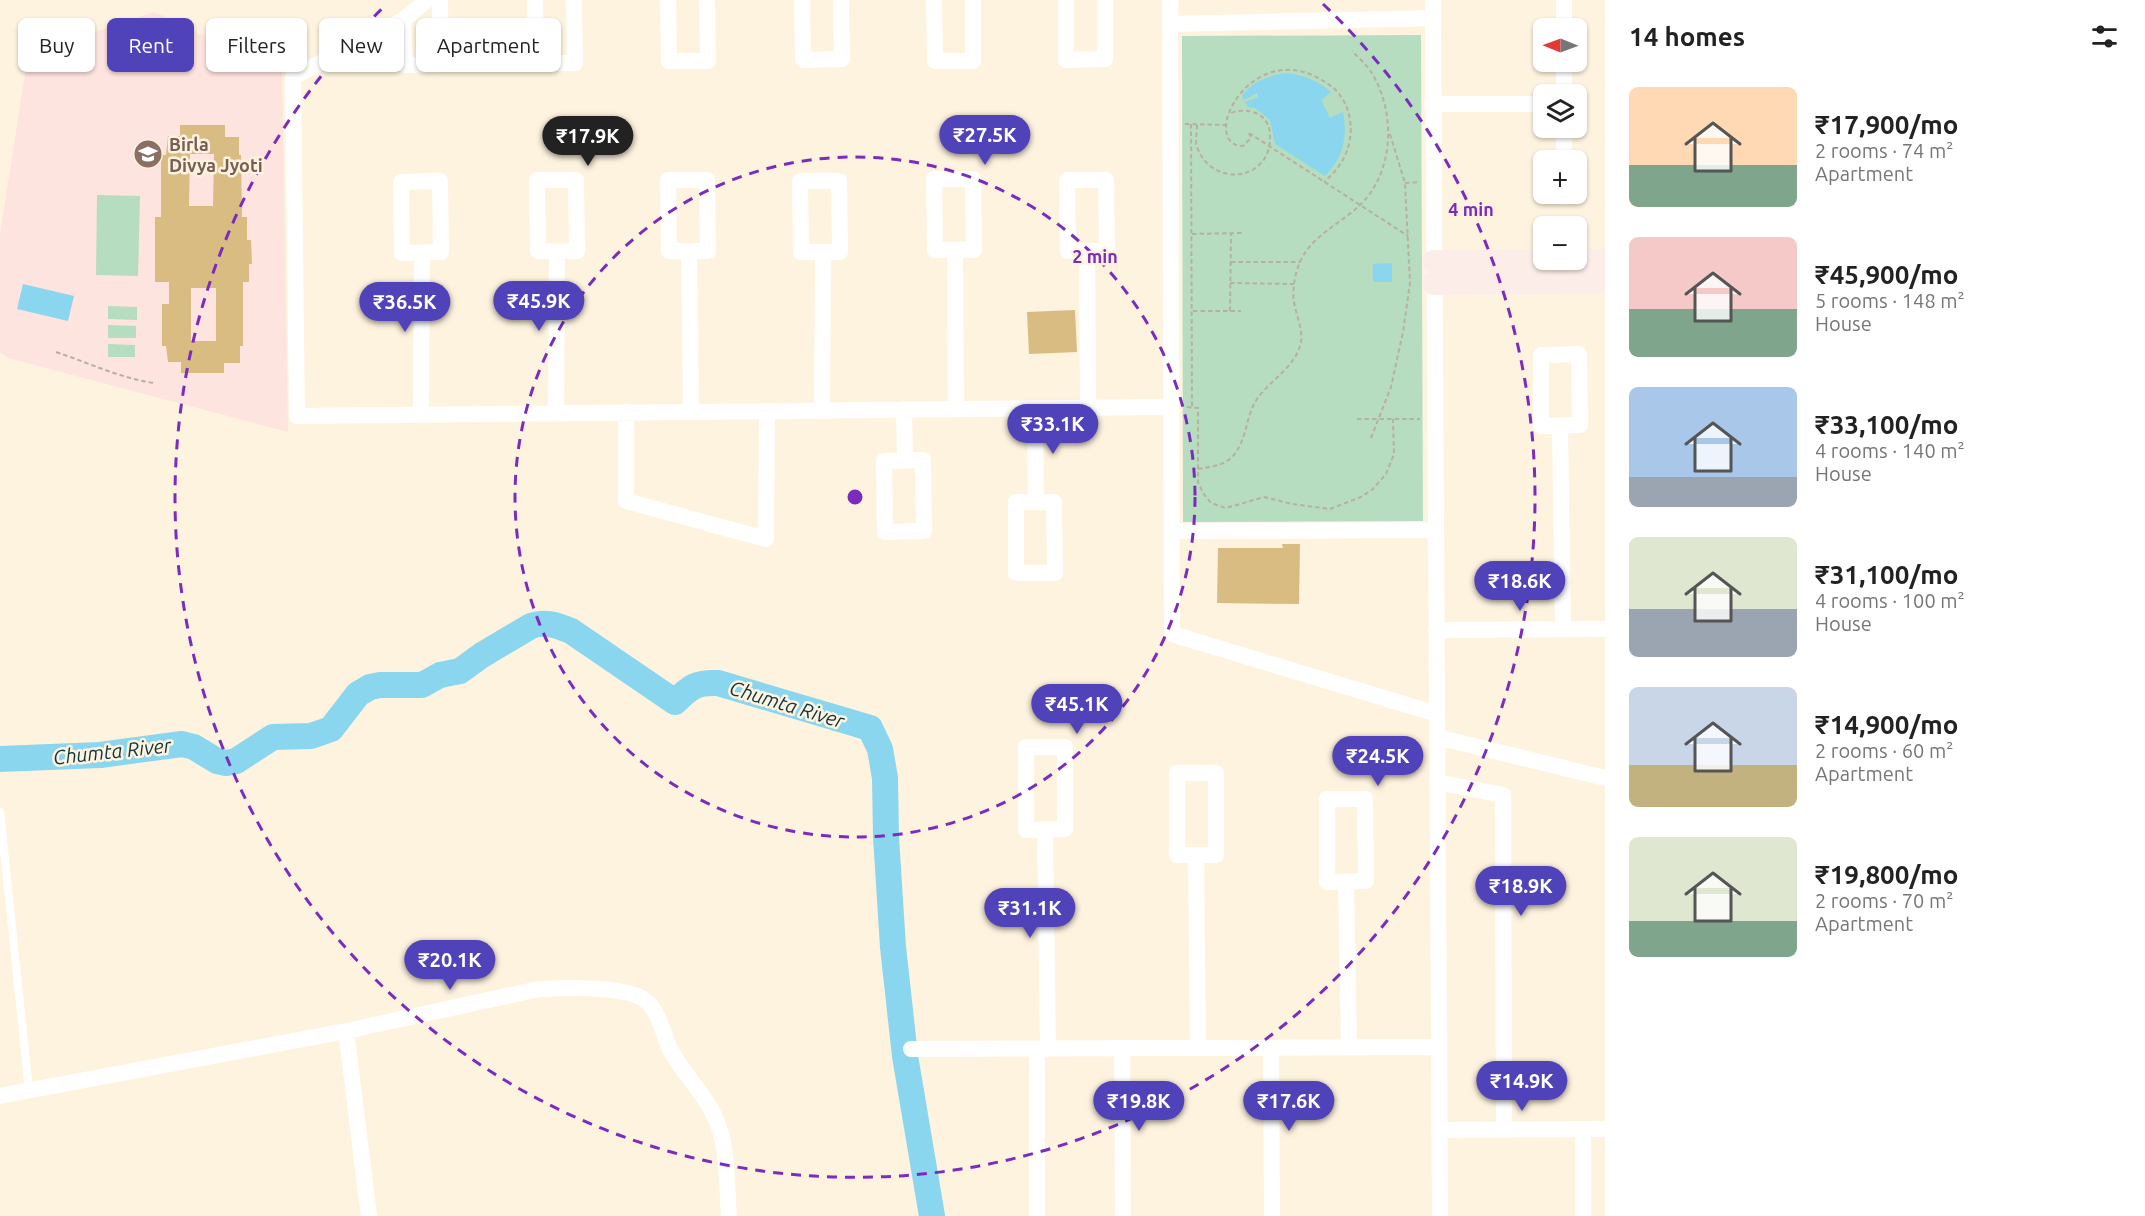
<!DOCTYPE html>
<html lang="en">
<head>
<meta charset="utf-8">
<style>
	body { margin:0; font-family:Ubuntu,sans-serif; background:#f2f2f2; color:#222; height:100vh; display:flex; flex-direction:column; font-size:22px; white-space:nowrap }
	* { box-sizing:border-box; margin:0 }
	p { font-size:20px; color:#767676 }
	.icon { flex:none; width:33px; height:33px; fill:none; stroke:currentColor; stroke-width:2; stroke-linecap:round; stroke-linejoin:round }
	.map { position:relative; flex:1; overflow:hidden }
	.panel { display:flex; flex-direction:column; background:#fff; width:540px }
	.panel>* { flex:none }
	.guide { position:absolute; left:18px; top:18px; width:570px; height:54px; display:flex; gap:12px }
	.needle { width:39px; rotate:271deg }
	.fabs { position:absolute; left:1533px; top:18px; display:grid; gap:12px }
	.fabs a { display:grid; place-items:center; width:54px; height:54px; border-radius:9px; background:#fff; box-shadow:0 2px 4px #0004; font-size:30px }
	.price { position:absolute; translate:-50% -51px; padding:0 14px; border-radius:21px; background:#5042b9; color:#fff; font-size:20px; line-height:39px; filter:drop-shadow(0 2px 3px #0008) }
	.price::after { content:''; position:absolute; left:50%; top:36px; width:18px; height:14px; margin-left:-9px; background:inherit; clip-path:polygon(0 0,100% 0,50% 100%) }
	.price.active { background:#222; color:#fff }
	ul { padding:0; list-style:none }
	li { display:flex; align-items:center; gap:18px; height:150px; padding:0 24px }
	li span { display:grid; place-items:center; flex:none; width:168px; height:120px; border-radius:9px; color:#555 }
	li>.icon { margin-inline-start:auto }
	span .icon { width:72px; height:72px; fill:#fffc; stroke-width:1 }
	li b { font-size:26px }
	h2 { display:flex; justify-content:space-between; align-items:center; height:72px; padding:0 24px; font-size:26px }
	.chip { padding:0 21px; border-radius:9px; background:#fff; box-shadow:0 2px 4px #0004; font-size:21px; line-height:54px }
	.chip.active { background:#5042b9; color:#fff }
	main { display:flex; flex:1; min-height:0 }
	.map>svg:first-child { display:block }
</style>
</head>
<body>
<main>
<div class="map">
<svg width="1605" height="1216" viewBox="0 0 1605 1216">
	<rect width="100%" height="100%" fill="#fef3df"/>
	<path fill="#fee4de" d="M154,12L282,72L288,432L8,358L0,352V235L28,55Z"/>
	<path fill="#b6ddbf" d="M1421,35L1423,521L1183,522L1182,36Z
		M97,195L140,196L138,276L96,275Z
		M108,306L137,307V320L108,319Z
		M108,325L136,326V338H108Z
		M108,344L135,345V357H108Z"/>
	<path fill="#8ad6ef" d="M1286,73C1304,75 1317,80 1331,92L1321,100L1330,118L1343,112C1348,138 1343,158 1325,176L1275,144L1270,120L1255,108L1248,107L1245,102L1258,97L1257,93L1244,100L1242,96C1251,82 1270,75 1286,73Z
		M1392,263V282H1373V264Z
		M23,284L74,296L68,321L17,309Z"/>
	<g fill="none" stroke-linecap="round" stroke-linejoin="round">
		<path stroke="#8ad6ef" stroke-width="26" d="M0,759L100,755L182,744L194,747L217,761L226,763L236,761L273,737L311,736L331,729L358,694L370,687L380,685H422L440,675L460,671L482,655L531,626C545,621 557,625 571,631L675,702C690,687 696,682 718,683L870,728L880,749L885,778L886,837L893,947L905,1056L932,1216"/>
	</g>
	<path fill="#d9bc82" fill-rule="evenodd" d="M180,125H225V137H239V155H241L242,217H247V240H251L252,264H249V282H243V346H240V363H224V373H181V362H168L166,346H162V304H169V282H155V217H161V155H166L168,136H180ZM190,154H214L213,206H189ZM191,288H216V341H191Z
		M1075,310L1077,352L1029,354L1027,312Z
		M1282,544H1300L1299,604L1217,603L1218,548H1283Z"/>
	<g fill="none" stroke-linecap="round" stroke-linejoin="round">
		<path stroke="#b8b09f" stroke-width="2" stroke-dasharray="4.5 3" stroke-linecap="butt" d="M1185,124L1227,125
			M1191,124L1192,408
			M1197,125C1197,132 1195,141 1197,147C1213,190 1273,180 1270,135C1270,126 1266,120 1260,115C1251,110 1238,109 1229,114
			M1249,133L1251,138L1243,146C1196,145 1253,28 1331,86C1347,98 1353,120 1350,139C1347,157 1338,170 1324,182
			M1249,133L1408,236
			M1405,183L1420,182
			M1192,234L1242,233
			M1231,262H1300
			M1230,283L1294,284
			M1193,311H1241
			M1230,311L1231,234
			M56,352C89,363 120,378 154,383
			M1187,407L1198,408V482L1203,493L1211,503L1226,508L1264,497L1292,504L1330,509L1361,497L1373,489L1386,474L1394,454L1393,419
			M1357,419H1420
			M1371,438L1391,387L1403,332L1410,283L1405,183L1389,131
			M1198,469C1210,467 1223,466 1232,457C1247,442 1245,417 1257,399C1270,380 1296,367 1301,342C1303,329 1296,315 1294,302C1292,290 1295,273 1300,262C1311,236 1340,224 1359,206C1394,173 1396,115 1373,75C1368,66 1359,58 1352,51"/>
		<path stroke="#fff" stroke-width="8" d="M0,812L29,1090"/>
		<path stroke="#fff" stroke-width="16" d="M427,0L403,20L293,77L297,416L1172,407
			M535,0L536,63H575L574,0
			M668,0L669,61H708L707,0
			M802,0L803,60L842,59L841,0
			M934,0L935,61H973V0
			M1066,0V60L1105,59V0
			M1170,0L1172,634L1437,714
			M1433,0L1440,1216
			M1564,0V28
			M403,20L405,65L441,64L440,0
			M1170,24L1433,18
			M1564,62V94
			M1432,104H1544
			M1564,128V160
			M934,179H973L974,250H935Z
			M537,180H576L577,251H538Z
			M668,180H707L708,251H669Z
			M1067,180H1106L1107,251H1068Z
			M440,181L441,252L402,253L401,182Z
			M800,181H839L840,252H801Z
			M1564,194V197
			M955,250L956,409
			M689,251L691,411
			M1087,251L1088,407
			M1579,354L1580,425L1541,426V355Z
			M1035,408L1036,502
			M904,409L905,460
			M822,410L823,252
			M626,412V501L766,539L767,411
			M556,413L557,251
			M421,414L422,253
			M1560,426L1563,629
			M923,460L924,531L885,532L884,461Z
			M1016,502H1054L1055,573H1016Z
			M1172,531L1435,530
			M1436,630L1605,629
			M1437,737L1605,778
			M1026,747H1065V829L1026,830Z
			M1177,773H1216V855H1177Z
			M1437,782L1503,795L1504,1130
			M1327,799H1365L1366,881L1327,882Z
			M1045,829L1048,1049
			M1196,855L1198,1048
			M1346,881L1349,1047
			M346,1031L369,1216
			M1122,1048L1123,1216
			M1271,1048L1272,1216
			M911,1049L1439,1047
			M0,1096L346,1031L534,990C558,987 621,986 642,998C659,1008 662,1032 670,1049C682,1072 701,1090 713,1113C729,1143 726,1183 729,1216
			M1439,1130L1605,1129
			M1037,1216V1049
			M1583,1216V1129"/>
		<path stroke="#fcede8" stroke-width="24" d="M1434,262L1605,261
			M1434,283L1605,282"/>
	</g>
	<g fill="none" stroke="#7b2cbf" stroke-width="3" stroke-dasharray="10 8">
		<circle cx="855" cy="497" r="340"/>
		<path d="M1323 4A680 680 0 1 1 387 4"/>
	</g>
	<defs>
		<g id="school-disc" transform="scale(1.5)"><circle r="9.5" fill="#8d6e63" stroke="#fef3df"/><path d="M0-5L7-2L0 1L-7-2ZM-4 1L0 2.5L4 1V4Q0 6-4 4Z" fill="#fff"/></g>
	</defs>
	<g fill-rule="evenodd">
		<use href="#school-disc" x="148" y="154"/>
	</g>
	<g text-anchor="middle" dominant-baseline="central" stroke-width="5" stroke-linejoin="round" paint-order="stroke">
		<g font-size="18" font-weight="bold" fill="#785e54" stroke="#fef3df" text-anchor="start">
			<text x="169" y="144">Birla<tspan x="169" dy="21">Divya Jyoti</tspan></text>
		</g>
		<g font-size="20" font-style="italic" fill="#10353f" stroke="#fef3df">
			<text transform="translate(787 704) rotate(17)">Chumta River</text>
			<text transform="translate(112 751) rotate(-6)">Chumta River</text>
		</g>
	</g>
	<circle cx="855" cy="497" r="9" fill="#7b2cbf" stroke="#fef3df" stroke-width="3"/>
	<g font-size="18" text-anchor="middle" font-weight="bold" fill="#7b2cbf" stroke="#fef3df" stroke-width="5" stroke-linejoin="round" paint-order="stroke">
		<text x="1471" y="216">4 min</text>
		<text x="1095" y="263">2 min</text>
	</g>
</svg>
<div class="fabs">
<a><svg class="needle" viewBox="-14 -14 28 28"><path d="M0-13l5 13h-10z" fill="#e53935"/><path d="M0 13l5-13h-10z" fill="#767676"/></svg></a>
<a><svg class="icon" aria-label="layers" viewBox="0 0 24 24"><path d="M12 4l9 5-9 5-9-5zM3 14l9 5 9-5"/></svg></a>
<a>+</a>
<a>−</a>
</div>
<b class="price" style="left:985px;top:166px">₹27.5K</b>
<b class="price active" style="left:588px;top:167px">₹17.9K</b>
<b class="price" style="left:539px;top:332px">₹45.9K</b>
<b class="price" style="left:405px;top:333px">₹36.5K</b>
<b class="price" style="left:1053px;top:455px">₹33.1K</b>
<b class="price" style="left:1520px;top:612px">₹18.6K</b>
<b class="price" style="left:1077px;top:735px">₹45.1K</b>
<b class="price" style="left:1378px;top:787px">₹24.5K</b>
<b class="price" style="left:1521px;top:917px">₹18.9K</b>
<b class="price" style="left:1030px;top:939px">₹31.1K</b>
<b class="price" style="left:450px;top:991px">₹20.1K</b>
<b class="price" style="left:1522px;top:1112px">₹14.9K</b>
<b class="price" style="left:1139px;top:1132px">₹19.8K</b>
<b class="price" style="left:1289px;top:1132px">₹17.6K</b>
<div class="guide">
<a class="chip">Buy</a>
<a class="chip active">Rent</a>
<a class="chip">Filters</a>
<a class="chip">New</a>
<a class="chip">Apartment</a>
</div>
</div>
<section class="panel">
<h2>14 homes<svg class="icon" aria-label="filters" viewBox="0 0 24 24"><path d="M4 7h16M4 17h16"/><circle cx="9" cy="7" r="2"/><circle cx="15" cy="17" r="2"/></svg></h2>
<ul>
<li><span style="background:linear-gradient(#ffd9b3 65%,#7fa58c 0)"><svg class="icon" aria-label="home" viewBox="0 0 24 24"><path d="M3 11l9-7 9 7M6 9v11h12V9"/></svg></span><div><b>₹17,900/mo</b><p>2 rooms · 74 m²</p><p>Apartment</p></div></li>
<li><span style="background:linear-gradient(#f6c9c9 60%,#7fa58c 0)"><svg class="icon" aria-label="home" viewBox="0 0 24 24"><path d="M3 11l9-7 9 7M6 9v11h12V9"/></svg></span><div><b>₹45,900/mo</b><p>5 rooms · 148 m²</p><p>House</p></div></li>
<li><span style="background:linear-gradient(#a9c7e8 75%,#9aa5b1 0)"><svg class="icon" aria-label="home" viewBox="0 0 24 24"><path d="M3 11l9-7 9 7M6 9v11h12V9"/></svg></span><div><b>₹33,100/mo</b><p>4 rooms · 140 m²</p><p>House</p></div></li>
<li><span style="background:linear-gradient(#dfe7d0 60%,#9aa5b1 0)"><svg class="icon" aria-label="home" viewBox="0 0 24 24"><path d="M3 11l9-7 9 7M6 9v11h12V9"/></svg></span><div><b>₹31,100/mo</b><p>4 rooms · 100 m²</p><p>House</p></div></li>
<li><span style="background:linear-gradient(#c9d6e8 65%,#c2b280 0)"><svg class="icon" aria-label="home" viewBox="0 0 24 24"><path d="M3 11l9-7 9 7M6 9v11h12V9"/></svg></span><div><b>₹14,900/mo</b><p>2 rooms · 60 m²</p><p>Apartment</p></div></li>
<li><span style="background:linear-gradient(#dfe7d0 70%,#7fa58c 0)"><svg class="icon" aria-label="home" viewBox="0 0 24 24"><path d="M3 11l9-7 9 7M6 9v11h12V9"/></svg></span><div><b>₹19,800/mo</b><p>2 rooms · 70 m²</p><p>Apartment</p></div></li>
</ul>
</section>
</main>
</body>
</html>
